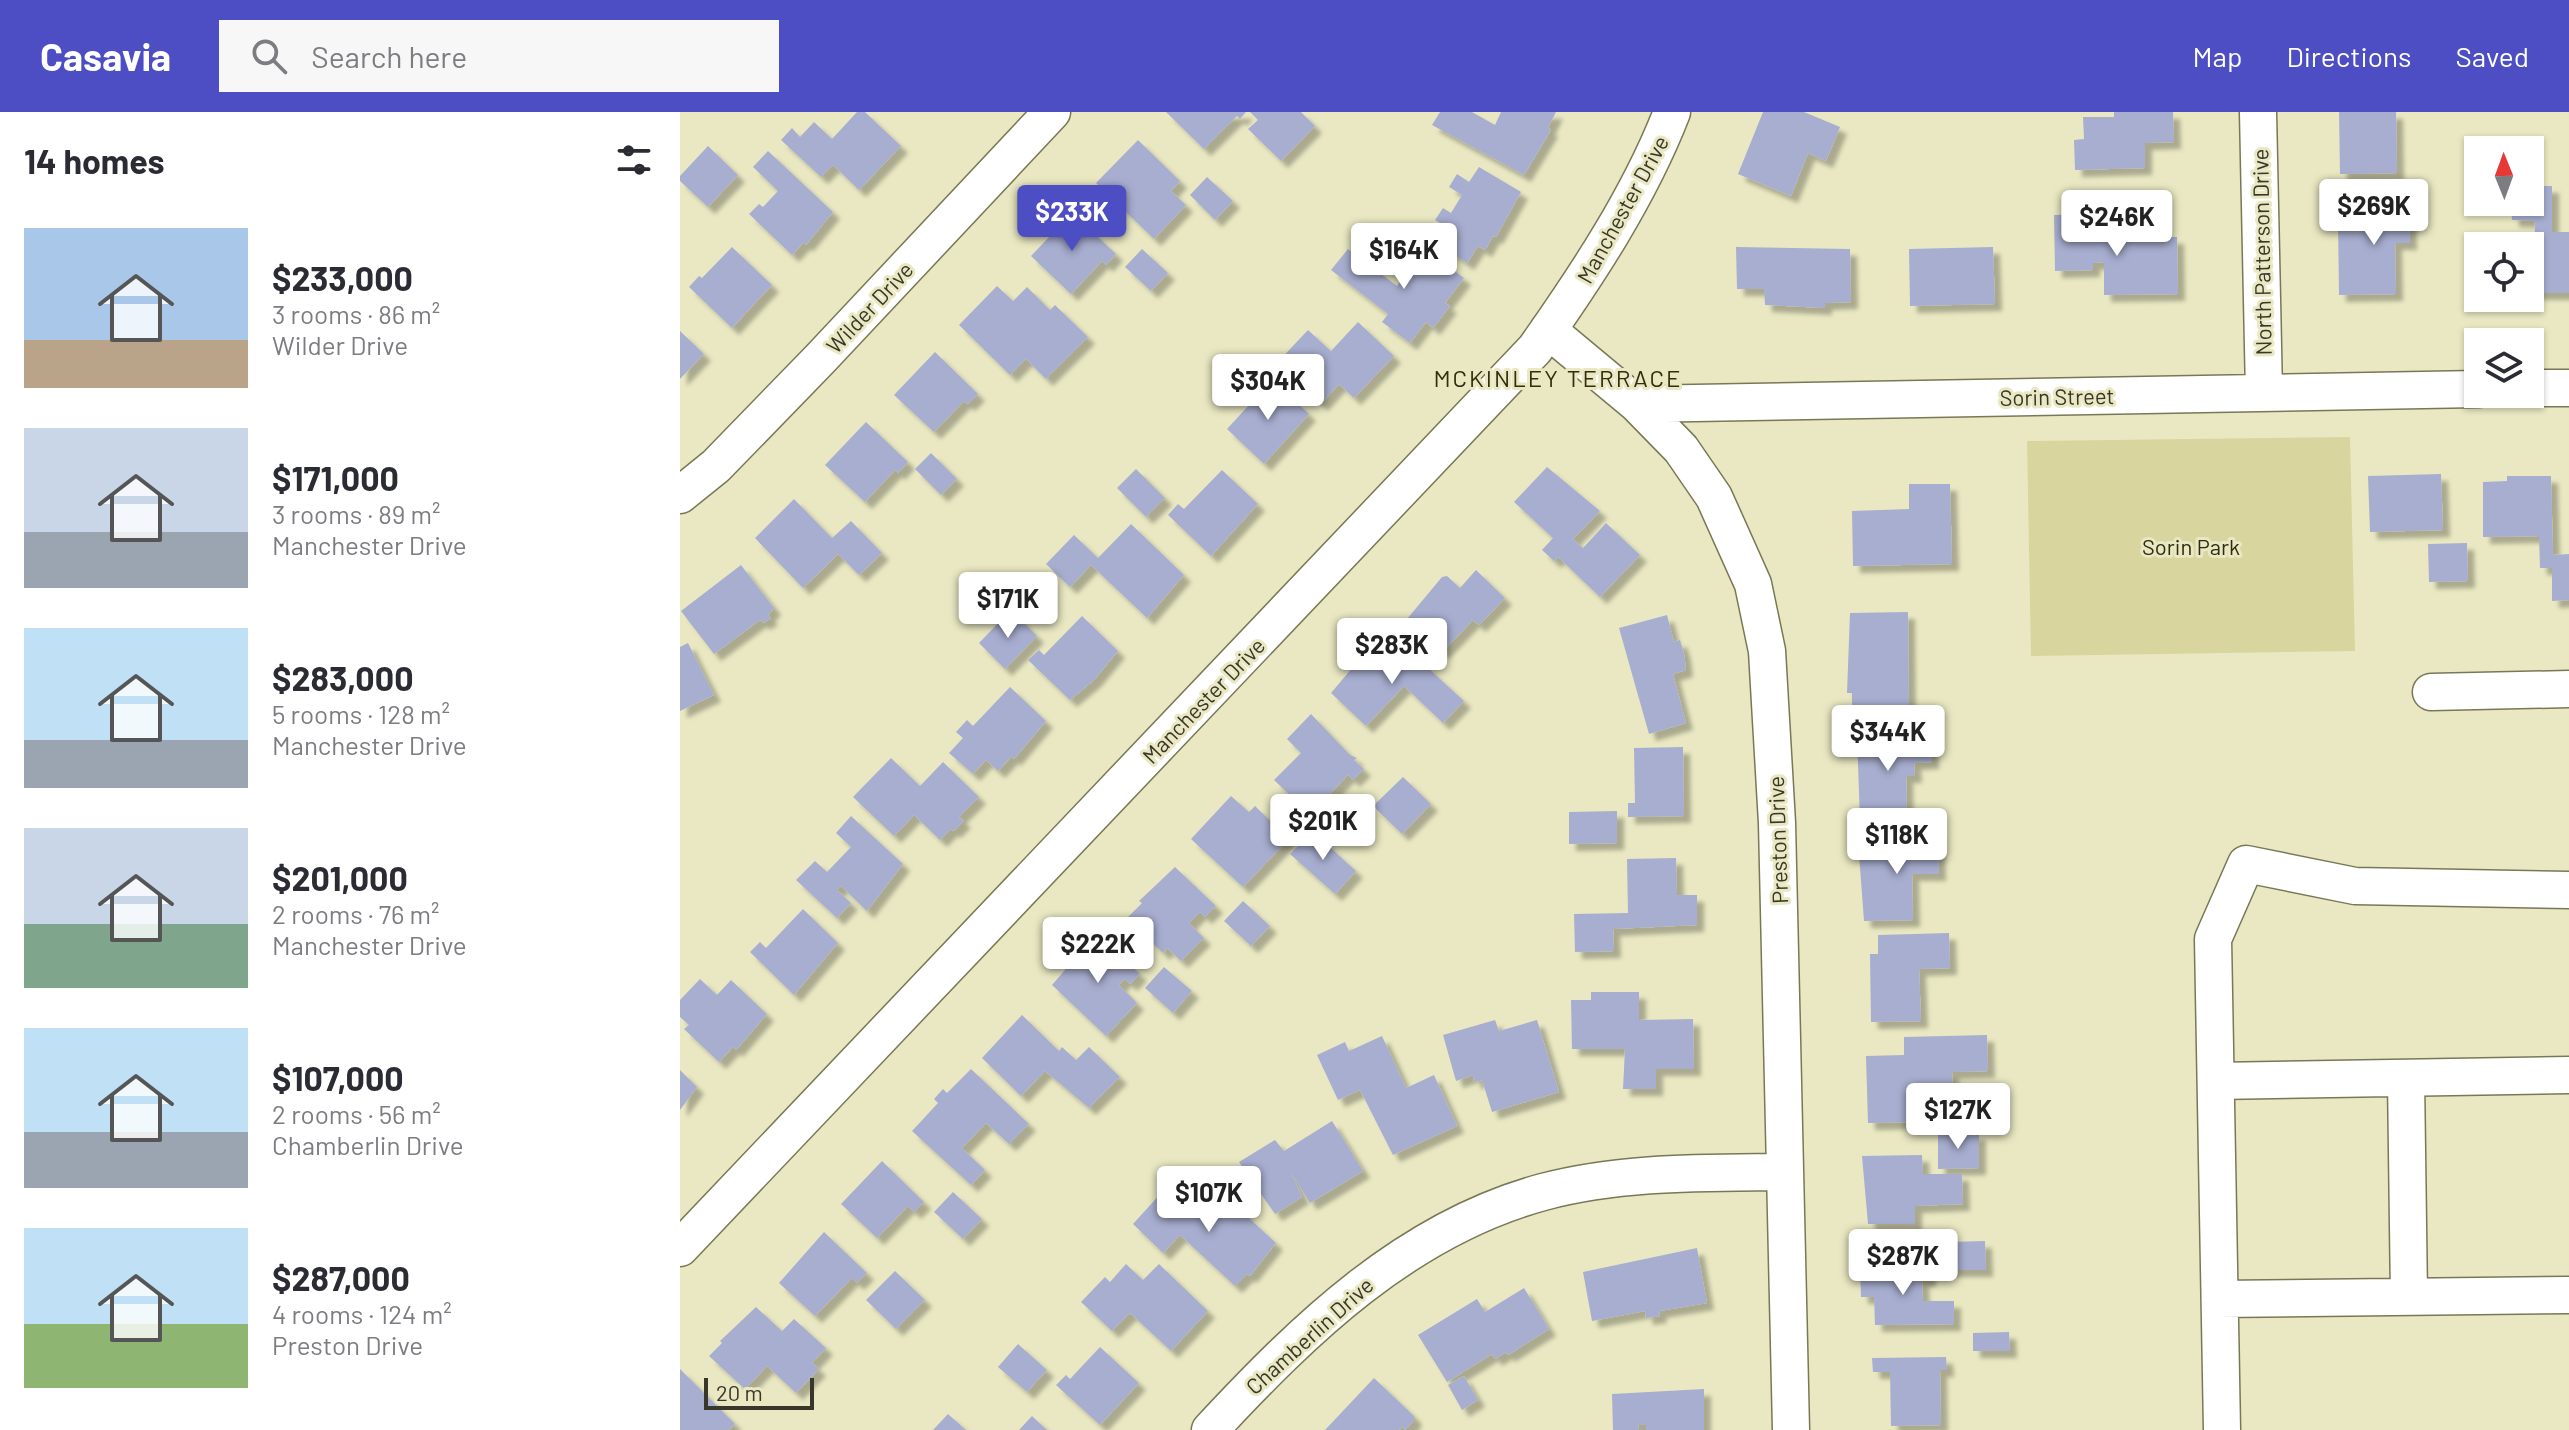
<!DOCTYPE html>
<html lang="en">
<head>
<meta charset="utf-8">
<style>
	body { margin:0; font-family:Barlow,sans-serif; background:#f7f7f7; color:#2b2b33; height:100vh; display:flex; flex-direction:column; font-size:30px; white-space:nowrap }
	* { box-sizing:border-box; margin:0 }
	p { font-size:26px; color:#7c7c81 }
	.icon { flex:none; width:44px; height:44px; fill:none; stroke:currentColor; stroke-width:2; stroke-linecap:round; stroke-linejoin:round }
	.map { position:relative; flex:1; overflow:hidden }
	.side { display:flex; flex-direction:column; background:#fff; width:680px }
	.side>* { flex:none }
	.needle { width:52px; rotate:359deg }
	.tools { position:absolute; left:1784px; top:24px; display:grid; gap:16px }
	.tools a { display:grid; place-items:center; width:80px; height:80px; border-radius:0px; background:#fff; box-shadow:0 2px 6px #0004; font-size:40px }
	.scale { position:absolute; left:24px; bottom:20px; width:110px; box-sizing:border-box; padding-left:8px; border:4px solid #383729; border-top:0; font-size:22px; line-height:28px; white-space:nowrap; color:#383729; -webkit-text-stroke:6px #e9e8c2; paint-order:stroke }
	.price { position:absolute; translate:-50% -68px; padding:0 18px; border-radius:8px; background:#fff; color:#222; font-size:26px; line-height:52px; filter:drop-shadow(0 2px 4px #0008) }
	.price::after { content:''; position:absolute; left:50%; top:48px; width:24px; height:18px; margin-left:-12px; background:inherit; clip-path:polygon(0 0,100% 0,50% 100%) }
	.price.selected { background:#4d4ec4; color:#fff }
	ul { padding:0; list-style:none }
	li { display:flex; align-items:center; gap:24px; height:200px; padding:0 24px }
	li span { display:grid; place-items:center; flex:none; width:224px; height:160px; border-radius:0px; color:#555 }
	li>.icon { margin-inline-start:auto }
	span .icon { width:96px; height:96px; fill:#fffc; stroke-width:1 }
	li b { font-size:34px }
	h2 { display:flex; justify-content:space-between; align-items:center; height:96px; padding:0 24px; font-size:34px }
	header { display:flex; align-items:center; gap:48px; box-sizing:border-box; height:112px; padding:0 40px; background:#4d4ec4; color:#fff }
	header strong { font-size:38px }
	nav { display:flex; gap:44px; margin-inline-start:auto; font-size:28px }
	.search { width:560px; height:72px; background:#f7f7f7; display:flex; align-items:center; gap:20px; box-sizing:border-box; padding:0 28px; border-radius:0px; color:#7c7c81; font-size:30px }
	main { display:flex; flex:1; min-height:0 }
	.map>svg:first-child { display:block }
</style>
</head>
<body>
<header>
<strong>Casavia</strong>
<div class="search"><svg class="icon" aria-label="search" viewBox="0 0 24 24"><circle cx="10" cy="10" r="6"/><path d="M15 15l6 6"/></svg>Search here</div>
<nav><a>Map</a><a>Directions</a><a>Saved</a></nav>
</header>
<main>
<section class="side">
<h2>14 homes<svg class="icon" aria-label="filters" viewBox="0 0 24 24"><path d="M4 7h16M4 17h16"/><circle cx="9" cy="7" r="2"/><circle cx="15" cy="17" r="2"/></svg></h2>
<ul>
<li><span style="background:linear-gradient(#a9c7e8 70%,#b9a48a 0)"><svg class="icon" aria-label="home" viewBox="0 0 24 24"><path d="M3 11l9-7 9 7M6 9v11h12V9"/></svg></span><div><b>$233,000</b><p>3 rooms · 86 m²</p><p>Wilder Drive</p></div></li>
<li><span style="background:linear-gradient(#c9d6e8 65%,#9aa5b1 0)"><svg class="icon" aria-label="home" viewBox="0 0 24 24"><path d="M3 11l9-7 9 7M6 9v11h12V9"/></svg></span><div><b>$171,000</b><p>3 rooms · 89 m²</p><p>Manchester Drive</p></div></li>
<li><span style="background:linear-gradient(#bfe0f5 70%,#9aa5b1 0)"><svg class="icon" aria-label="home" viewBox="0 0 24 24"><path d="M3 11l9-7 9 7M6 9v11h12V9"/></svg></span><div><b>$283,000</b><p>5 rooms · 128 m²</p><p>Manchester Drive</p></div></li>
<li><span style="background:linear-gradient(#c9d6e8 60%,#7fa58c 0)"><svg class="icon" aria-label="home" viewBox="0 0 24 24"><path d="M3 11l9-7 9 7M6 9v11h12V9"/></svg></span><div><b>$201,000</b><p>2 rooms · 76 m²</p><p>Manchester Drive</p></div></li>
<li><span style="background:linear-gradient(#bfe0f5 65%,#9aa5b1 0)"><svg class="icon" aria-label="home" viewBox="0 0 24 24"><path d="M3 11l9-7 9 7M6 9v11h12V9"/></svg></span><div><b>$107,000</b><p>2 rooms · 56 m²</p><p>Chamberlin Drive</p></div></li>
<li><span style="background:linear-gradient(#bfe0f5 60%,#8fb573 0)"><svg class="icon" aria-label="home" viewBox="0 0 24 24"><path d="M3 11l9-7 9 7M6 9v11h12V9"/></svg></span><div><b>$287,000</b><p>4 rooms · 124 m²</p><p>Preston Drive</p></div></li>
</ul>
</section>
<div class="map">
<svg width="1889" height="1318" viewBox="0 0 1889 1318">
	<defs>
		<filter id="shadow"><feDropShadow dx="7" dy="7" stdDeviation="2" flood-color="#0004"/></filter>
	</defs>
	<rect width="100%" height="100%" fill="#e9e8c2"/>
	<path fill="#d8d69e" d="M1670,325L1675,539L1351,544L1347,329Z"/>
	<path fill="#a8aed0" filter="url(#shadow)" d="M177,0H185L221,34L179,78L153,53L141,65L101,28L112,16L120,25L134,10L152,27Z
		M486,0H566L560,7L557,4L524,37Z
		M570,0H621L635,14L601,49L568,17L578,8Z
		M760,0H792L815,13L821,0H876L868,16L871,18L844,63L752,13Z
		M1083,0H1124L1160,15L1146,49L1128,41L1111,84L1058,62Z
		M1434,0H1493L1494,30L1465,31V56L1395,58L1394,28L1404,27L1403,5H1434Z
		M1659,0H1716L1717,61L1660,62Z
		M458,28L500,69L491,79L506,93L474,127L416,71Z
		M28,34L58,63L28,95L0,69V64Z
		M88,39L153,100L126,133L124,130L112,143L69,102L79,92L83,95L98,79L73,55Z
		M799,55L841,80L816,125L813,124L805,138L798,134L787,151L762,134L772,118L755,108L763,96L771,101L782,83L769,75L777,62L789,70Z
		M527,65L553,89L535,108L510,83Z
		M1850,74H1872V120H1889V181H1853L1855,109L1832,108L1831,90H1850Z
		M1729,79L1730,131H1715L1716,182L1659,183L1658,111L1695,110L1694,80Z
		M392,101L436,142L426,153L422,149L391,182L351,144Z
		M1411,102L1412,125H1497L1498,182L1424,183V150L1413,151V158L1375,159L1374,103Z
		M52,135L92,173L52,216L9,175L19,164L22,166Z
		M1056,135L1170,137L1171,190L1145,191V196L1085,193L1084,177H1057Z
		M1313,135L1315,192L1230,194L1229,137Z
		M462,137L488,161L471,179L445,155Z
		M668,137L717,174L745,137L784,166L765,191L770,194L753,216L746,210L730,231L702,210L708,202L651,158Z
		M317,174L333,189L347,175L370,198L375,193L408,225L366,267L346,247L330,263L279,213Z
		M678,210L714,244L674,286L659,272L641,292L594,254L628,218L651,239Z
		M0,219L24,242L0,267Z
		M255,240L298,282L288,292L284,289L254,320L214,283Z
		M592,268L629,302L584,352L547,317Z
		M186,310L228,350L218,361L215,358L185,390L145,353Z
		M251,341L277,367L261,383L235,357Z
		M867,355L920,399L893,427L903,436L926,411L960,443L920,485L878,445L874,449L862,438L873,426L834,390Z
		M456,357L485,386L466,405L437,376Z
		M542,358L578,392L531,444L488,403L498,392L504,397Z
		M1761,362L1763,418L1690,420L1688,364Z
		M1827,364H1871L1873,443L1889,442V488L1872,489V456H1860L1859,424L1803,425V370L1827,369Z
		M1229,372H1270L1272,452L1173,454L1172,399L1229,397Z
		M114,387L152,426L171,409L202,441L179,463L158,442L123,476L75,426Z
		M451,412L504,463L467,506L411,453L390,475L366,452L394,423L418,446Z
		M1787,431L1788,469L1749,470L1748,432Z
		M61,453L94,496L88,503L91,506L83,511L80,508L34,542L1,499Z
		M796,458L825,486L799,513L793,508L762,540L727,507L762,465L767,464L780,476Z
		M331,498L357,524L325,557L299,531Z
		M1228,500L1229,605L1172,606V581H1167L1170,501Z
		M987,503L994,530L1000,528L1004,542L1006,558L993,562L1006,611L969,622L939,516Z
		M402,504L438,539L414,568L390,588L348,548L359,538L364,543Z
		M695,529L724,557L736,545L784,589L763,611L724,574L686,614L651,581Z
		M8,531L34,583L0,599V535Z
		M330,575L366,609L334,647L332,644L318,659L306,648L293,662L269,641L283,626L276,620L287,608L293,614Z
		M631,602L670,643L677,646L674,648L684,657L673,668L668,663L630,702L594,668L621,641L607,627Z
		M1251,622L1252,650L1234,651L1235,664H1226L1227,708L1180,709L1177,624Z
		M1003,635L1004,704L948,705V691H955L954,636Z
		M211,646L240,674L263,650L299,685L279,705L284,709L274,719L271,717L260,728L234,703L214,724L173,685Z
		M723,665L751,692L722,722L693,694Z
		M551,684L569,700L575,694L609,727L563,775L511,727Z
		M937,699V731L889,732V700Z
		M171,704L223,752L187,799L161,774L157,778L171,791L157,806L116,768L135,749L147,760L171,735L156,721Z
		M632,719L676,759L655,782L610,742Z
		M1258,719L1259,762H1232L1233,808L1184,809L1179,742L1219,741L1218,720Z
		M996,746L997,783H1017V813L933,817L934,839L895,840L894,802L948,801L947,747Z
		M495,755L536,794L525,805L520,800L509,811L524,826L501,849L487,836L483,841L447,806L462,791L459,789Z
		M563,789L590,814L571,834L544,809Z
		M123,797L158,831L114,883L70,840L80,830L86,836Z
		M1269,821L1270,856L1239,857L1241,909L1191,910L1190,842H1198V823Z
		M416,822L460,862L450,872L445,867L439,873L457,891L426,924L372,873Z
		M484,855L512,879L493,901L465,876Z
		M20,867L37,883L51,868L87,902L56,938L53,935L39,950L4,917L9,913L0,905V888Z
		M911,880H959V908L1013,907L1014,957H976V977H943L945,937H892L891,888H911Z
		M342,903L379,939L382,935L396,948L409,935L440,965L409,996L365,959L341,984L302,946Z
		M815,908L819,919L857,908L879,980L812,1000L802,968L794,970L793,963L776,969L763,923Z
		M1307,923L1308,959L1272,960L1273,993L1241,994V1010L1188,1011L1186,944L1224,943V925Z
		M702,924L726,976L754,963L777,1014L713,1043L680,978L658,988L637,943L665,930L669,939Z
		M291,957L349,1012L329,1032L306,1011L282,1036L305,1058L291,1073L232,1019L258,991L254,987L263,977L267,981Z
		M0,958L17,975L0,998Z
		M652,1009L683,1059L630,1091L611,1061L622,1085L595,1102L559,1050L595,1028L604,1039Z
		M1299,1021V1056L1258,1057V1022Z
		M1242,1043L1243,1062H1282L1283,1092L1235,1094V1112H1188L1182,1044Z
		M202,1049L244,1090L234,1100L228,1094L197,1126L161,1092Z
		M538,1078L596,1131L570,1164L567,1162L555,1174L500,1123L483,1141L453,1112L483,1079L512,1106Z
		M273,1080L302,1107L283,1127L254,1100Z
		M144,1120L187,1161L177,1171L172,1166L135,1204L99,1171Z
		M1305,1129L1306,1158H1268L1267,1130Z
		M1017,1136L1027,1191L979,1199L980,1204L966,1206L965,1199L912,1209L903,1160Z
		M446,1152L463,1168L479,1152L528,1199L491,1239L450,1201L432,1219L401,1190L425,1165L430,1170Z
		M1249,1154V1168H1242L1243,1189H1274V1212L1195,1213L1194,1185H1181L1180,1155Z
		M215,1159L245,1188L216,1217L186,1188Z
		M844,1176L869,1217L828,1243L826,1240L815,1247L812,1242L767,1270L738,1223L797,1187L805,1200Z
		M76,1195L102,1219L114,1207L146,1236L132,1251L139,1257L116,1281L87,1254L65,1277L29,1244L42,1231L40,1229Z
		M1329,1220L1330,1239H1293V1221Z
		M338,1232L367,1258L347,1280L318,1255Z
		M420,1235L459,1271L420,1313L376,1273L386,1263L390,1267Z
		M1266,1245L1267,1258H1260L1261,1313L1211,1314L1210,1260H1193L1192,1246Z
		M0,1257L55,1312L48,1318H0Z
		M784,1264L798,1288L782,1298L768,1273Z
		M694,1266L734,1304V1309L725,1318L722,1315L719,1318H645Z
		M1024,1277V1318H966V1313H958L959,1318H933L932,1282Z
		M268,1302L286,1318H253Z
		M352,1304L367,1318H339Z"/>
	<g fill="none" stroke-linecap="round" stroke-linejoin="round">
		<g stroke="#797856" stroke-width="39">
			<path id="minor" d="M1578,0L1584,281
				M868,218L957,292L1001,337L1034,385L1073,472L1087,539L1097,711L1111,1318
				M1850,276H1889
				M957,292L1798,277
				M0,383L36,354L140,247L372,0
				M1751,580L1889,577
				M1726,966L1729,1185
				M1536,969L1889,963
				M0,1136L855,237C907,163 959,85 992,0
				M1540,1187L1889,1183
				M530,1318C623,1218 726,1117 863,1080C942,1059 1024,1061 1105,1060
				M1542,1318L1533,827L1566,752L1675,774L1889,778"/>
		</g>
		<use href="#minor" stroke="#fff" stroke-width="36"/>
	</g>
	<g text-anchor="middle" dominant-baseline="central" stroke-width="6" stroke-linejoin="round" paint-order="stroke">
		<g font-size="22" fill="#383729" stroke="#e9e8c2">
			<text transform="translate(942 97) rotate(-61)">Manchester Drive</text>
			<text transform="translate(1581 140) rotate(-91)">North Patterson Drive</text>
			<text transform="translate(189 195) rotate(-47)">Wilder Drive</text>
			<text transform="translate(1377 284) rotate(-1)">Sorin Street</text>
			<text transform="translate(523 588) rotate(-46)">Manchester Drive</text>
			<text transform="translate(1097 728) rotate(-92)">Preston Drive</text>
			<text transform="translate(629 1223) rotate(-42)">Chamberlin Drive</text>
		</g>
		<g font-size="22" fill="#2e2c10" stroke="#e9e8c2">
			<text x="1511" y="434">Sorin Park</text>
		</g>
		<g font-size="24" letter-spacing="2" fill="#302e0e" stroke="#e9e8c2">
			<text x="878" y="265">MCKINLEY TERRACE</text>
		</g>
	</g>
</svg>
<div class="tools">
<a><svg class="needle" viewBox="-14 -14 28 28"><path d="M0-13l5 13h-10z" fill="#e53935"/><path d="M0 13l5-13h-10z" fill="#7c7c81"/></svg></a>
<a><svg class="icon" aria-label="locate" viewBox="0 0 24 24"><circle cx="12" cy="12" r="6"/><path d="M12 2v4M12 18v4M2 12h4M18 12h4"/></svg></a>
<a><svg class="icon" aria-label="layers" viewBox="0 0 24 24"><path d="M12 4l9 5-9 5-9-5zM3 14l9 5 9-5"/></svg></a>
</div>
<div class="scale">20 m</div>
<b class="price" style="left:1694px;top:135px">$269K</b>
<b class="price selected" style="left:392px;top:141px">$233K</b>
<b class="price" style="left:1437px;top:146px">$246K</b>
<b class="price" style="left:724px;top:179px">$164K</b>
<b class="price" style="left:588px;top:310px">$304K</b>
<b class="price" style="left:328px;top:528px">$171K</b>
<b class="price" style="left:712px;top:574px">$283K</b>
<b class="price" style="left:1208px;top:661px">$344K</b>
<b class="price" style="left:643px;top:750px">$201K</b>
<b class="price" style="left:1217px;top:764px">$118K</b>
<b class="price" style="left:418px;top:873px">$222K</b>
<b class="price" style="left:1278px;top:1039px">$127K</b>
<b class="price" style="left:529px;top:1122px">$107K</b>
<b class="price" style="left:1223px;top:1185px">$287K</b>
</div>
</main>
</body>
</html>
